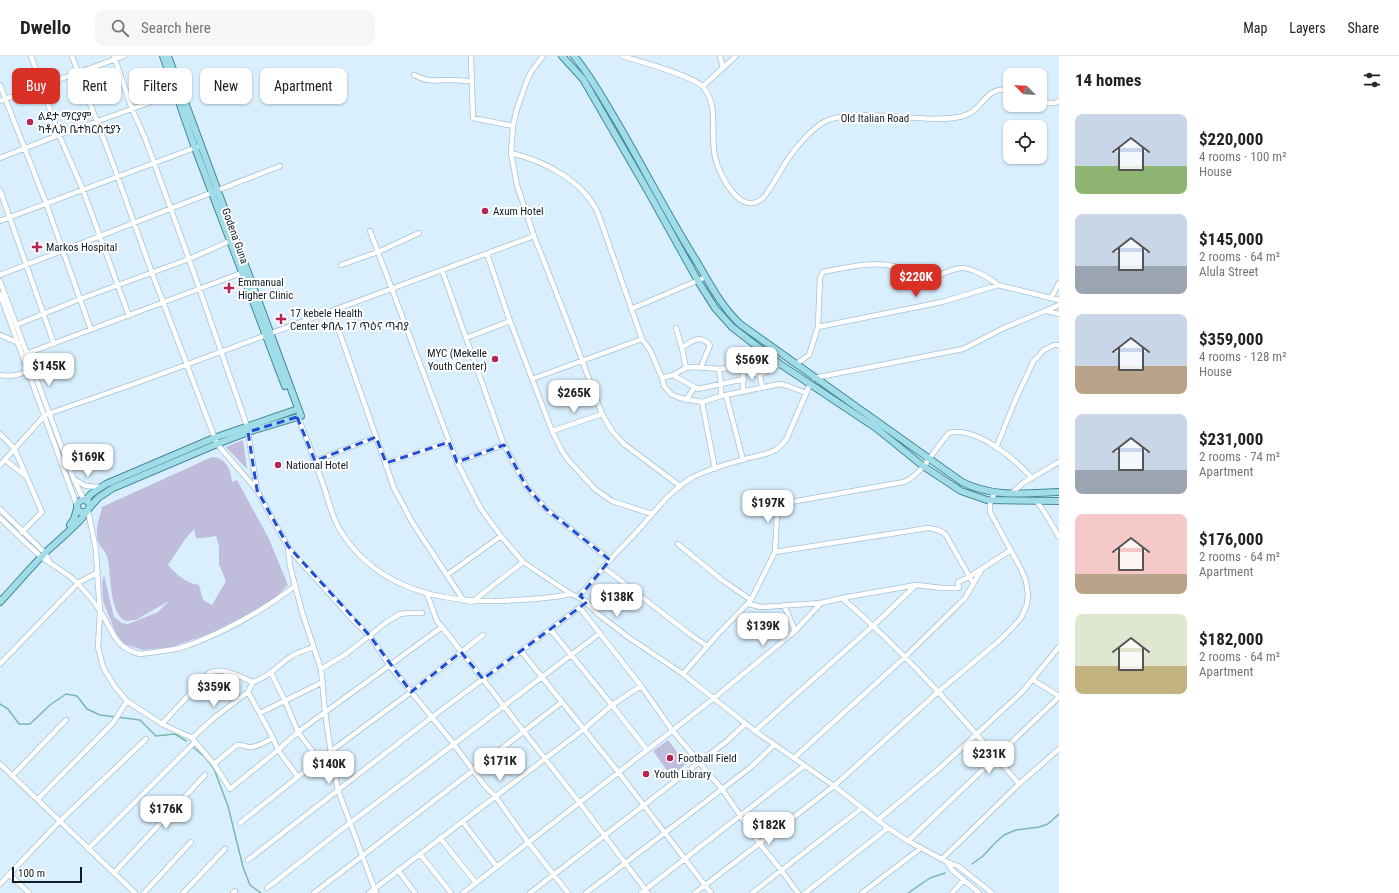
<!DOCTYPE html>
<html lang="en">
<head>
<meta charset="utf-8">
<style>
	body { margin:0; font-family:"Roboto Condensed","Noto Sans Ethiopic",sans-serif; background:#f6f6f6; color:#222; height:100vh; display:flex; flex-direction:column; font-size:15px; white-space:nowrap }
	* { box-sizing:border-box; margin:0 }
	p { font-size:13px; color:#767676 }
	.icon { flex:none; width:22px; height:22px; fill:none; stroke:currentColor; stroke-width:2; stroke-linecap:round; stroke-linejoin:round }
	.map { position:relative; flex:1; overflow:hidden }
	.side { display:flex; flex-direction:column; background:#fff; width:340px }
	.side>* { flex:none }
	.guide { position:absolute; left:12px; top:12px; width:380px; height:36px; display:flex; gap:8px }
	.needle { width:26px; rotate:294deg }
	.fabs { position:absolute; left:1003px; top:12px; display:grid; gap:8px }
	.fabs a { display:grid; place-items:center; width:44px; height:44px; border-radius:8px; background:#fff; box-shadow:0 1px 3px #0004; font-size:20px }
	.scale { position:absolute; left:12px; bottom:10px; width:70px; box-sizing:border-box; padding-left:4px; border:2px solid #111b22; border-top:0; font-size:11px; line-height:14px; white-space:nowrap; color:#111b22; -webkit-text-stroke:3px #fff; paint-order:stroke }
	.price { position:absolute; translate:-50% -34px; padding:0 9px; border-radius:8px; background:#fff; color:#222; font-size:13px; line-height:26px; filter:drop-shadow(0 1px 2px #0008) }
	.price::after { content:''; position:absolute; left:50%; top:24px; width:12px; height:9px; margin-left:-6px; background:inherit; clip-path:polygon(0 0,100% 0,50% 100%) }
	.price.current { background:#d93025; color:#fff }
	ul { padding:0; list-style:none }
	li { display:flex; align-items:center; gap:12px; height:100px; padding:0 16px }
	li span { display:grid; place-items:center; flex:none; width:112px; height:80px; border-radius:8px; color:#555 }
	li>.icon { margin-inline-start:auto }
	span .icon { width:48px; height:48px; fill:#fffc; stroke-width:1 }
	li b { font-size:17px }
	h2 { display:flex; justify-content:space-between; align-items:center; height:48px; padding:0 16px; font-size:17px }
	.chip { padding:0 14px; border-radius:8px; background:#fff; box-shadow:0 1px 3px #0004; font-size:14px; line-height:36px }
	.chip.current { background:#d93025; color:#fff }
	header { display:flex; align-items:center; gap:24px; box-sizing:border-box; height:56px; padding:0 20px; background:#fff; border-bottom:1px solid #e0e0e0 }
	header strong { font-size:19px }
	nav { display:flex; gap:22px; margin-inline-start:auto; font-size:14px }
	.search { width:280px; height:36px; background:#f6f6f6; display:flex; align-items:center; gap:10px; box-sizing:border-box; padding:0 14px; border-radius:8px; color:#767676; font-size:15px }
	main { display:flex; flex:1; min-height:0 }
	.map>svg:first-child { display:block }
</style>
</head>
<body>
<header>
<strong>Dwello</strong>
<div class="search"><svg class="icon" aria-label="search" viewBox="0 0 24 24"><circle cx="10" cy="10" r="6"/><path d="M15 15l6 6"/></svg>Search here</div>
<nav><a>Map</a><a>Layers</a><a>Share</a></nav>
</header>
<main>
<div class="map">
<svg width="1059" height="837" viewBox="0 0 1059 837">
	<rect width="100%" height="100%" fill="#d9effe"/>
	<path fill="#bfbddb" fill-rule="evenodd" d="M243,384L247,413L226,391Z
		M212,401C226,402 231,413 232,426L237,424L269,483L288,529L275,542L256,554L211,577L172,591L143,594L124,588L116,578L103,545L102,526L104,519L114,561L122,567L128,568L158,556L169,545L136,564L125,565C108,555 112,517 107,500C104,492 98,492 97,479C96,470 100,460 102,451ZM194,473L196,482H204L216,480L219,491V508L226,525L212,549L203,544L199,529C186,527 177,519 168,509L186,482Z
		M668,684L686,708L671,720L653,695Z"/>
	<g fill="none" stroke-linecap="round" stroke-linejoin="round">
		<path stroke="#7ab8b0" stroke-width="1.5" d="M0,648L8,653L19,668H30L50,649L66,638L77,640L87,653L100,659L140,664L156,680L175,678L186,685
			M189,688L205,701L214,713L228,750L243,811L250,829L261,837
			M972,808L983,800L995,787L1004,779L1016,774L1039,771L1048,768L1059,758
			M908,837L930,822L945,817"/>
		<g stroke="#a6c1d3" stroke-width="6">
			<path id="minor" d="M31,0L59,79L83,134L129,260
				M72,0L113,108L152,217L217,388L257,434L273,464L290,494L354,565L370,580L390,610L453,687L484,729L495,740L528,786L568,837
				M114,0L132,53L145,82L189,203L247,370L257,434
				M471,0L473,62L513,70
				M543,0L531,16L526,27L516,56L513,70L511,97L517,129L534,180L572,277L602,358L612,375L624,388L680,430
				M622,0C638,5 695,20 704,32C719,51 710,78 715,101C719,119 741,162 763,142C773,130 779,116 788,103C796,91 813,71 826,65C848,56 879,60 902,61C920,62 945,65 963,60C984,55 984,29 1010,34
				M720,0L723,12
				M414,19C431,27 432,24 449,24C456,24 464,25 472,25
				M0,29L46,147L91,274
				M703,30L736,0
				M0,45L124,0
				M1040,47H1055L1059,45
				M511,97C545,105 583,125 598,157L642,283L650,294L662,322L664,330L671,338L680,342L702,346L721,340L780,328L788,330L806,337
				M0,102L59,79L179,36
				M0,134L54,288
				M0,165L197,91
				M370,175L457,406L481,453L501,480L523,506L571,538L584,544L598,558L628,581L683,618L755,675L834,730L888,772L908,785L947,806L958,810L992,837
				M487,198L510,265L552,375L562,395L569,405L596,434L612,445L652,458
				M341,209L378,196L419,177
				M442,214L504,389L526,430L546,453L610,504
				M0,219L280,110
				M0,225L74,424L84,444
				M0,238L77,450
				M1051,242L1059,227
				M631,253L706,221
				M332,255L394,432L412,466L464,545
				M1047,255L1059,258
				M16,269L80,243L189,203L232,184
				M818,271L820,222L823,216C844,212 872,205 893,210C906,213 919,222 932,221C941,220 952,212 962,212C972,212 990,222 998,229
				M676,272L682,292L686,312
				M0,279L19,287
				M466,282L510,265
				M682,292C691,285 700,278 710,289L701,311
				M23,299L244,216
				M796,308L809,299L818,271L942,246L998,229L1059,244
				M719,313L721,328V340
				M743,314V336
				M0,319C11,321 18,319 29,315
				M673,319L698,333L744,323
				M760,319L762,332
				M662,322L673,319L686,312L693,311L719,313L730,312L760,319L780,308
				M814,322L963,293L1004,272L1059,249
				M532,323L642,283
				M726,339L743,404
				M686,344L694,332
				M702,346L715,413
				M297,361L300,366C309,388 317,411 325,434C329,447 333,463 340,474C379,537 449,549 517,544C535,543 553,542 571,538
				M552,375L602,358
				M0,378L14,392L42,456L22,476
				M996,392L1015,345L1033,306L1044,294L1054,289H1059
				M5,404L27,421
				M315,405L376,381
				M457,406L504,389
				M386,407L449,386
				M0,409L45,359L142,325L534,180
				M75,424L86,430L100,431
				M1012,437L1023,427L1059,406
				M1036,445C1042,450 1054,473 1059,481
				M0,453L45,497L49,505
				M88,455L96,494L98,529L100,556L98,591L103,611L115,631L127,645L162,668L192,682L214,708L230,733L278,694L298,676L442,571
				M0,462C14,475 28,490 43,502C54,511 69,517 79,529C87,537 94,546 100,555C113,574 114,592 140,598C153,596 167,595 180,592C218,580 264,554 295,530
				M678,488L722,524L751,544
				M288,492L290,510L302,556L321,613L325,656L331,697L338,734L376,837
				M775,496L928,472C935,473 941,474 946,479L973,527
				M603,511L691,579L707,590
				M447,519L501,480
				M427,538L437,565L442,571L579,746L648,837
				M579,540C590,528 599,515 611,503C620,492 631,483 640,472C657,453 671,434 693,421C708,414 726,408 742,404C760,398 776,400 787,382L810,328
				M842,542C907,598 964,663 1019,728
				M472,546L523,506
				M748,548L761,551L821,547L842,542L916,529L942,532H959L958,526L969,521L1011,494
				M784,549L795,575
				M580,552L641,630L672,674L722,733L759,787L781,814L798,837
				M550,573L612,649L647,694
				M521,595L619,717L711,837
				M0,608L78,527L98,516
				M321,613L346,598L388,565L400,558L408,557H422
				M271,617L285,645L298,676L319,704
				M683,618L718,578L751,544L775,496L777,458L781,450L785,447L904,426C923,418 935,392 949,377C976,370 1015,403 1032,422
				M1033,624L1059,640
				M248,636L273,682L278,694L298,721
				M260,657L323,626
				M162,668L209,617C222,610 240,621 253,626C269,621 277,610 290,601C297,596 306,594 314,591
				M755,675L874,569L916,529
				M192,682L215,661L248,636L253,626
				M794,702L905,601L957,550L965,542L982,513
				M0,708L135,837
				M214,708L237,689C243,688 247,692 252,691C259,690 267,685 273,682
				M12,720L66,664
				M38,743L113,667L127,645
				M878,764L941,711L1022,636L1059,591
				M463,766L497,811
				M240,767L319,704L411,636L483,579
				M440,782L476,827
				M908,785L1059,641
				M88,793L195,686
				M420,798L451,837
				M942,803L1019,728L1059,693
				M248,804L432,661L587,546
				M947,806L952,814L979,837
				M398,814L415,837
				M114,817L205,719
				M9,818L29,837
				M0,828L60,765L146,683
				M267,832L350,767L600,577
				M144,837L191,786
				M183,837L225,793
				M233,837L235,835
				M314,837L562,646
				M369,837L584,673L612,649L641,630
				M463,837L713,643L795,575L821,547
				M530,837L727,685L745,668
				M586,837L751,711L774,689
				M641,837L804,710
				M695,837L834,730L938,636L1000,584L1011,573L1021,562L1027,548L1028,538L1026,525L1021,513L990,456V448L995,436
				M752,837L862,752
				M805,837L888,772
				M862,837L921,792
				M952,837L964,824"/>
		</g>
		<g stroke="#468a98" stroke-width="8">
			<path id="major" d="M163,0L195,92L285,330
				M562,0L583,23L649,137L698,225L715,252L732,271L780,308L876,372L923,410L961,435L987,444L1059,445
				M574,0C591,20 603,43 617,66C644,112 668,160 697,206C710,228 721,250 740,268L962,426C993,442 1026,437 1059,436
				M86,444L91,438L106,428L214,382L298,353
				M90,451L98,442L113,432L217,388L248,376L301,360L168,0
				M70,469L74,463L77,453
				M0,546C15,530 30,512 46,496C56,486 88,461 90,449C88,444 84,443 80,445C76,448 76,452 80,456H86"/>
		</g>
		<use href="#minor" stroke="#fff" stroke-width="4.5"/>
		<use href="#major" stroke="#a1dde8" stroke-width="6"/>
	</g>
	<path fill="none" stroke="#1d4ed8" stroke-width="3" stroke-dasharray="8 5" stroke-linejoin="round" d="M297,361L315,405L376,381L386,407L449,386L457,406L504,389L526,430L546,453L610,504L580,540L587,546L483,623L461,596L411,636L370,580L288,490L257,434L248,376Z"/>
	<g fill="#b42554" stroke="#fff" stroke-width="1.5">
		<circle cx="30" cy="66" r="4"/>
		<circle cx="485" cy="155" r="4"/>
		<path d="M35 185h4v4h4v4h-4v4h-4v-4h-4v-4h4z"/>
		<path d="M227 226h4v4h4v4h-4v4h-4v-4h-4v-4h4z"/>
		<path d="M279 257h4v4h4v4h-4v4h-4v-4h-4v-4h4z"/>
		<circle cx="495" cy="303" r="4"/>
		<circle cx="278" cy="409" r="4"/>
		<circle cx="670" cy="702" r="4"/>
		<circle cx="646" cy="718" r="4"/>
	</g>
	<g text-anchor="middle" dominant-baseline="central" stroke-width="4" stroke-linejoin="round" paint-order="stroke">
		<g font-size="11" fill="#111b22" stroke="#fff" text-anchor="start">
			<text x="38" y="60">ልደታ ማርያም<tspan x="38" dy="13">ካቶሊክ ቤተክርስቲያን</tspan></text>
			<text x="493" y="155">Axum Hotel</text>
			<text x="46" y="191">Markos Hospital</text>
			<text x="238" y="226">Emmanual<tspan x="238" dy="13">Higher Clinic</tspan></text>
			<text x="290" y="257">17 kebele Health<tspan x="290" dy="13">Center ቀበሌ 17 ጥዕና ጣብያ</tspan></text>
			<text x="487" y="297" text-anchor="end">MYC (Mekelle<tspan x="487" dy="13">Youth Center)</tspan></text>
			<text x="286" y="409">National Hotel</text>
			<text x="678" y="702">Football Field</text>
			<text x="654" y="718">Youth Library</text>
		</g>
		<g font-size="11" fill="#111b22" stroke="#fff">
			<text x="875" y="62">Old Italian Road</text>
			<text transform="translate(235 180) rotate(70)">Godena Guna</text>
		</g>
	</g>
</svg>
<div class="fabs">
<a><svg class="needle" viewBox="-14 -14 28 28"><path d="M0-13l5 13h-10z" fill="#e53935"/><path d="M0 13l5-13h-10z" fill="#767676"/></svg></a>
<a><svg class="icon" aria-label="locate" viewBox="0 0 24 24"><circle cx="12" cy="12" r="6"/><path d="M12 2v4M12 18v4M2 12h4M18 12h4"/></svg></a>
</div>
<div class="scale">100 m</div>
<b class="price current" style="left:916px;top:242px">$220K</b>
<b class="price" style="left:752px;top:325px">$569K</b>
<b class="price" style="left:49px;top:331px">$145K</b>
<b class="price" style="left:574px;top:358px">$265K</b>
<b class="price" style="left:88px;top:422px">$169K</b>
<b class="price" style="left:768px;top:468px">$197K</b>
<b class="price" style="left:617px;top:562px">$138K</b>
<b class="price" style="left:763px;top:591px">$139K</b>
<b class="price" style="left:214px;top:652px">$359K</b>
<b class="price" style="left:989px;top:719px">$231K</b>
<b class="price" style="left:500px;top:726px">$171K</b>
<b class="price" style="left:329px;top:729px">$140K</b>
<b class="price" style="left:166px;top:774px">$176K</b>
<b class="price" style="left:769px;top:790px">$182K</b>
<div class="guide">
<a class="chip current">Buy</a>
<a class="chip">Rent</a>
<a class="chip">Filters</a>
<a class="chip">New</a>
<a class="chip">Apartment</a>
</div>
</div>
<section class="side">
<h2>14 homes<svg class="icon" aria-label="filters" viewBox="0 0 24 24"><path d="M4 7h16M4 17h16"/><circle cx="9" cy="7" r="2"/><circle cx="15" cy="17" r="2"/></svg></h2>
<ul>
<li><span style="background:linear-gradient(#c9d6e8 65%,#8fb573 0)"><svg class="icon" aria-label="home" viewBox="0 0 24 24"><path d="M3 11l9-7 9 7M6 9v11h12V9"/></svg></span><div><b>$220,000</b><p>4 rooms · 100 m²</p><p>House</p></div></li>
<li><span style="background:linear-gradient(#c9d6e8 65%,#9aa5b1 0)"><svg class="icon" aria-label="home" viewBox="0 0 24 24"><path d="M3 11l9-7 9 7M6 9v11h12V9"/></svg></span><div><b>$145,000</b><p>2 rooms · 64 m²</p><p>Alula Street</p></div></li>
<li><span style="background:linear-gradient(#c9d6e8 65%,#b9a48a 0)"><svg class="icon" aria-label="home" viewBox="0 0 24 24"><path d="M3 11l9-7 9 7M6 9v11h12V9"/></svg></span><div><b>$359,000</b><p>4 rooms · 128 m²</p><p>House</p></div></li>
<li><span style="background:linear-gradient(#c9d6e8 70%,#9aa5b1 0)"><svg class="icon" aria-label="home" viewBox="0 0 24 24"><path d="M3 11l9-7 9 7M6 9v11h12V9"/></svg></span><div><b>$231,000</b><p>2 rooms · 74 m²</p><p>Apartment</p></div></li>
<li><span style="background:linear-gradient(#f6c9c9 75%,#b9a48a 0)"><svg class="icon" aria-label="home" viewBox="0 0 24 24"><path d="M3 11l9-7 9 7M6 9v11h12V9"/></svg></span><div><b>$176,000</b><p>2 rooms · 64 m²</p><p>Apartment</p></div></li>
<li><span style="background:linear-gradient(#dfe7d0 65%,#c2b280 0)"><svg class="icon" aria-label="home" viewBox="0 0 24 24"><path d="M3 11l9-7 9 7M6 9v11h12V9"/></svg></span><div><b>$182,000</b><p>2 rooms · 64 m²</p><p>Apartment</p></div></li>
</ul>
</section>
</main>
</body>
</html>
